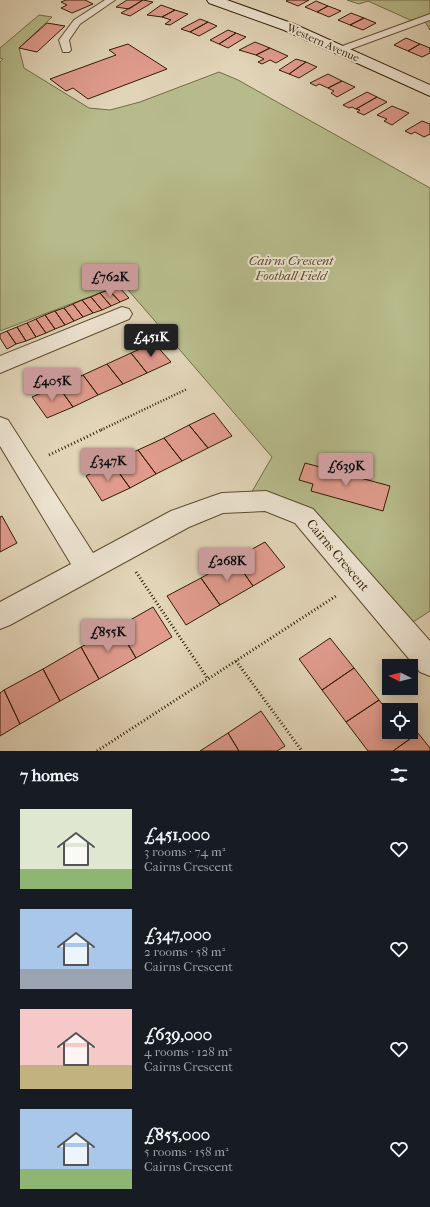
<!DOCTYPE html>
<html lang="en">
<head>
<meta charset="utf-8">
<style>
	body { margin:0; font-family:"IM FELL French Canon",serif; background:#20242c; color:#f1f3f6; height:100vh; display:flex; flex-direction:column; font-size:15px; white-space:nowrap }
	* { box-sizing:border-box; margin:0 }
	p { font-size:13px; color:#9ea1a6 }
	.icon { flex:none; width:22px; height:22px; fill:none; stroke:currentColor; stroke-width:2; stroke-linecap:round; stroke-linejoin:round }
	.map { position:relative; height:751px; overflow:hidden }
	.panel { display:flex; flex-direction:column; background:#171b24; flex:1 }
	.panel>* { flex:none }
	.needle { width:26px; rotate:276deg }
	.controls { position:absolute; left:382px; top:659px; display:grid; gap:8px }
	.controls a { display:grid; place-items:center; width:36px; height:36px; border-radius:0px; background:#171b24; box-shadow:0 2px 10px #0003; font-size:20px }
	.price { position:absolute; translate:-50% -34px; padding:0 9px; border-radius:4px; background:#c59692; color:#111; font-size:13px; line-height:26px; filter:drop-shadow(0 1px 2px #0008) }
	.price::after { content:''; position:absolute; left:50%; top:24px; width:12px; height:9px; margin-left:-6px; background:inherit; clip-path:polygon(0 0,100% 0,50% 100%) }
	.price.active { background:#222; color:#fff }
	ul { padding:0; list-style:none }
	li { display:flex; align-items:center; gap:12px; height:100px; padding:0 20px }
	li span { display:grid; place-items:center; flex:none; width:112px; height:80px; border-radius:0px; color:#555 }
	li>.icon { margin-inline-start:auto }
	span .icon { width:48px; height:48px; fill:#fffc; stroke-width:1 }
	li b { font-size:17px }
	h2 { display:flex; justify-content:space-between; align-items:center; height:48px; padding:0 20px; font-size:17px }
	.map>svg:first-child { display:block }
</style>
</head>
<body>
<div class="map">
<svg width="430" height="751" viewBox="0 0 430 751">
	<rect width="100%" height="100%" fill="#e1d4b7"/>
	<filter id="stains"><feTurbulence type="fractalNoise" baseFrequency=".005" numOctaves="4"/><feColorMatrix values="0 0 0 0 .2 0 0 0 0 .09 0 0 0 0 .02 0 0 0 .5 -.17"/></filter>
	<radialGradient id="worn" r=".72"><stop offset=".6" stop-color="#630" stop-opacity="0"/><stop offset="1" stop-color="#630" stop-opacity=".3"/></radialGradient>
	<path fill="#b7bb8b" stroke="#746c46" d="M347,0H430V30L423,18L410,20L368,1L359,4Z
		M39,15L52,17L19,48L24,68L89,108L110,110L140,102L219,72L238,80L430,188V611L407,626L307,512L250,495L272,457L123,284L0,331V62L3,59L0,58V48Z"/>
	<path fill="#e09b8d" stroke="#321d02" d="M66,0H85L93,4L72,13L61,8L67,5L61,2Z
		M127,0H143L129,9L116,7Z
		M143,0L153,2L130,16L121,13Z
		M288,0H309L298,6L286,1Z
		M316,1L328,6L317,12L305,7Z
		M161,5L175,10L162,17L147,15Z
		M328,6L341,11L329,17L317,12Z
		M175,10L188,14L170,25L165,24L171,20L162,17Z
		M351,13L364,18L350,25L338,20Z
		M364,18L376,23L363,30L350,25Z
		M200,19L208,22L190,32L181,29Z
		M208,22L217,26L199,36L190,32Z
		M47,23L65,26L37,52L19,48Z
		M228,30L236,33L219,44L210,40Z
		M236,33L246,37L228,48L219,44Z
		M406,38L420,44L408,51L394,45Z
		M255,42L270,48L256,55L239,50Z
		M128,44L167,69L88,99L73,88L66,91L50,79L116,55L109,50Z
		M420,44L430,48V53L422,57L408,51Z
		M270,48L288,56L276,63L270,60L262,64L258,62L264,59L256,55Z
		M296,59L306,62L289,74L279,70Z
		M306,62L317,67L299,78L289,74Z
		M328,74L342,81L328,88L319,84L316,86L310,83Z
		M342,81L355,87L337,97L331,93L334,91L328,88Z
		M367,92L377,97L356,109L352,107L349,108L343,105Z
		M377,97L387,102L364,115L357,112L360,110L356,109Z
		M392,106L409,113L392,125L384,121L387,119L377,115Z
		M422,121L430,124V134L424,137L415,132L411,134L405,131Z
		M118,286L129,298L120,302L109,290Z
		M109,290L120,302L111,306L100,293Z
		M100,293L111,306L102,310L91,297Z
		M91,297L102,310L93,313L82,300Z
		M82,300L93,313L83,317L73,304Z
		M73,304L83,317L74,321L64,308Z
		M64,308L74,321L65,325L55,311Z
		M55,311L65,325L55,329L45,315Z
		M45,315L55,329L46,333L36,319Z
		M36,319L46,333L36,337L27,323Z
		M27,323L36,337L26,341L17,327Z
		M17,327L26,341L16,344L7,331Z
		M7,331L16,344L7,349L0,338V334Z
		M154,343L171,362L147,373L131,353Z
		M131,353L147,373L123,384L107,364Z
		M107,364L123,384L98,395L83,375Z
		M83,375L98,395L73,407L58,386Z
		M58,386L73,407L47,418L32,397Z
		M214,413L232,436L208,448L189,425Z
		M189,425L208,448L182,461L164,438Z
		M164,438L182,461L156,474L138,450Z
		M138,450L156,474L130,488L112,463Z
		M112,463L130,488L102,501L86,476Z
		M305,463L390,486L383,511L311,491L313,484L299,480Z
		M2,516L17,543L0,552V517Z
		M265,542L285,567L253,586L234,559Z
		M234,559L253,586L220,605L201,578Z
		M201,578L220,605L186,625L167,596Z
		M153,607L172,637L136,658L118,627Z
		M118,627L136,658L99,679L81,647Z
		M330,638L354,668L322,690L299,659Z
		M81,647L99,679L60,701L43,669Z
		M354,668L379,700L346,722L322,690Z
		M43,669L60,701L20,724L4,690Z
		M4,690L20,724L0,736V693Z
		M379,700L389,713V732H404L410,739L393,751H368L346,722Z
		M261,711L285,746L277,751H239L228,733Z
		M228,733L239,751H200Z
		M418,733L430,748V751H393Z"/>
	<g fill="none" stroke-linecap="round" stroke-linejoin="round">
		<g stroke="#5e4b2f" stroke-width="2">
			<path id="lane" d="M105,0H115L80,24L69,40L71,50L69,52H63L59,40L74,20Z
				M430,14V20L343,52H337L335,50L337,48Z"/>
		</g>
		<g stroke="#5e4b2f" stroke-width="2">
			<path id="street" d="M122,307L129,309L132,314L129,319L0,373V356Z
				M0,417L8,420L93,553L171,511L213,496L222,493L266,491L313,509L430,641V676L420,672L295,523L265,511L223,513L189,527L10,625L0,629V602L71,564L0,446Z"/>
		</g>
		<g stroke="#321d02" stroke-width="2">
			<path id="secondary" d="M207,0H227L294,24L430,85V96L284,30L209,3Z"/>
		</g>
		<path stroke="#321d02" stroke-width="2.5" stroke-dasharray="1 2" stroke-linecap="butt" d="M101,430L187,389"/>
		<path stroke="#321d02" stroke-width="3" stroke-dasharray="1 2.5" stroke-linecap="butt" d="M49,455L103,429
			M136,572L208,679
			M236,661L302,751
			M97,751L336,596"/>
		<use href="#lane" fill="#ece3d0" fill-rule="evenodd"/>
		<use href="#street" fill="#ece3d0" fill-rule="evenodd"/>
		<use href="#secondary" fill="#ece3d0" fill-rule="evenodd"/>
	</g>
	<g text-anchor="middle" dominant-baseline="central" stroke-width="4" stroke-linejoin="round" paint-order="stroke">
		<g font-size="11" fill="#321d02" stroke="#ece3d0">
			<text transform="translate(323 43) rotate(24)">Western Avenue</text>
		</g>
		<g font-size="13" font-style="italic" fill="#5a4c2b" stroke="#ece3d0">
			<text x="291" y="260">Cairns Crescent<tspan x="291" dy="15">Football Field</tspan></text>
		</g>
		<g font-size="13" fill="#321d02" stroke="#ece3d0">
			<text transform="translate(338 555) rotate(50)">Cairns Crescent</text>
		</g>
	</g>
	<rect width="100%" height="100%" filter="url(#stains)"/>
	<rect width="100%" height="100%" fill="url(#worn)"/>
</svg>
<div class="controls">
<a><svg class="needle" viewBox="-14 -14 28 28"><path d="M0-13l5 13h-10z" fill="#e53935"/><path d="M0 13l5-13h-10z" fill="#9ea1a6"/></svg></a>
<a><svg class="icon" aria-label="locate" viewBox="0 0 24 24"><circle cx="12" cy="12" r="6"/><path d="M12 2v4M12 18v4M2 12h4M18 12h4"/></svg></a>
</div>
<b class="price" style="left:110px;top:298px">£762K</b>
<b class="price active" style="left:151px;top:358px">£451K</b>
<b class="price" style="left:52px;top:402px">£405K</b>
<b class="price" style="left:108px;top:482px">£347K</b>
<b class="price" style="left:346px;top:487px">£639K</b>
<b class="price" style="left:227px;top:582px">£268K</b>
<b class="price" style="left:108px;top:653px">£855K</b>
</div>
<section class="panel">
<h2>7 homes<svg class="icon" aria-label="filters" viewBox="0 0 24 24"><path d="M4 7h16M4 17h16"/><circle cx="9" cy="7" r="2"/><circle cx="15" cy="17" r="2"/></svg></h2>
<ul>
<li><span style="background:linear-gradient(#dfe7d0 75%,#8fb573 0)"><svg class="icon" aria-label="home" viewBox="0 0 24 24"><path d="M3 11l9-7 9 7M6 9v11h12V9"/></svg></span><div><b>£451,000</b><p>3 rooms · 74 m²</p><p>Cairns Crescent</p></div><svg class="icon" aria-label="heart" viewBox="0 0 24 24"><path d="M12 20l-8-8c-3-5 5-10 8-4 3-6 11-1 8 4z"/></svg></li>
<li><span style="background:linear-gradient(#a9c7e8 75%,#9aa5b1 0)"><svg class="icon" aria-label="home" viewBox="0 0 24 24"><path d="M3 11l9-7 9 7M6 9v11h12V9"/></svg></span><div><b>£347,000</b><p>2 rooms · 58 m²</p><p>Cairns Crescent</p></div><svg class="icon" aria-label="heart" viewBox="0 0 24 24"><path d="M12 20l-8-8c-3-5 5-10 8-4 3-6 11-1 8 4z"/></svg></li>
<li><span style="background:linear-gradient(#f6c9c9 70%,#c2b280 0)"><svg class="icon" aria-label="home" viewBox="0 0 24 24"><path d="M3 11l9-7 9 7M6 9v11h12V9"/></svg></span><div><b>£639,000</b><p>4 rooms · 128 m²</p><p>Cairns Crescent</p></div><svg class="icon" aria-label="heart" viewBox="0 0 24 24"><path d="M12 20l-8-8c-3-5 5-10 8-4 3-6 11-1 8 4z"/></svg></li>
<li><span style="background:linear-gradient(#a9c7e8 75%,#8fb573 0)"><svg class="icon" aria-label="home" viewBox="0 0 24 24"><path d="M3 11l9-7 9 7M6 9v11h12V9"/></svg></span><div><b>£855,000</b><p>5 rooms · 158 m²</p><p>Cairns Crescent</p></div><svg class="icon" aria-label="heart" viewBox="0 0 24 24"><path d="M12 20l-8-8c-3-5 5-10 8-4 3-6 11-1 8 4z"/></svg></li>
</ul>
</section>
</body>
</html>
